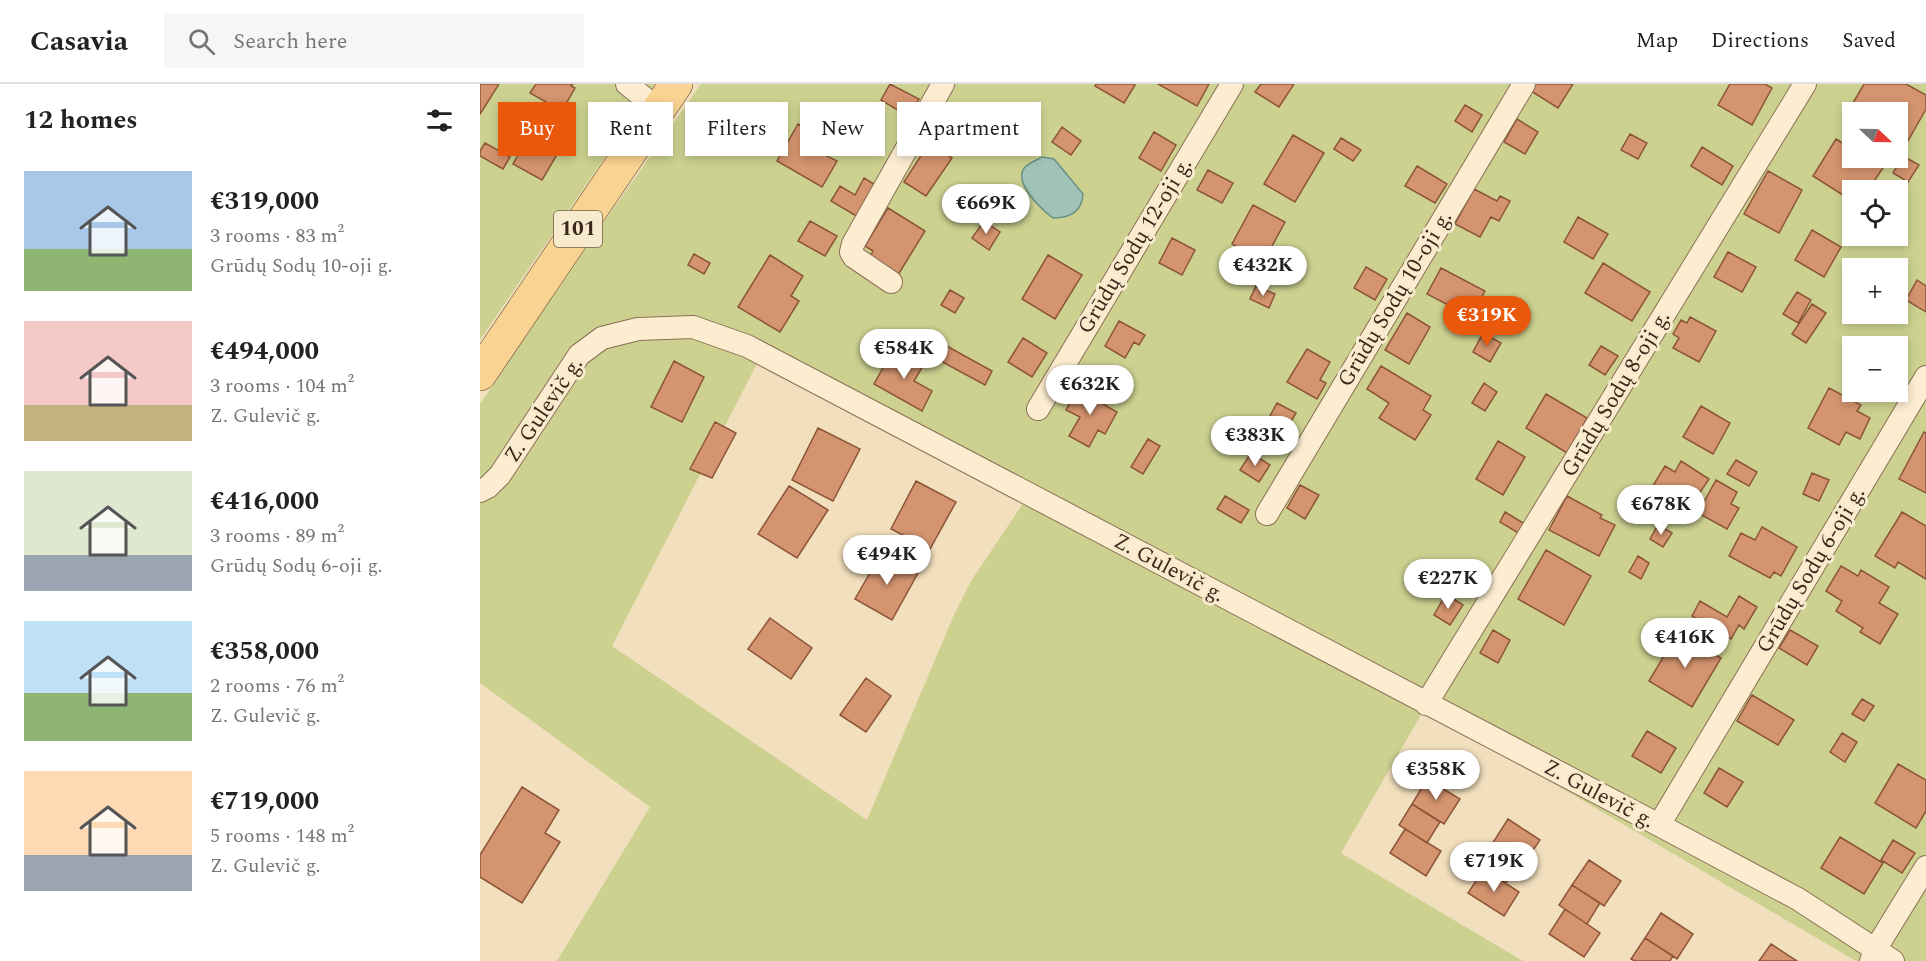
<!DOCTYPE html>
<html lang="en">
<head>
<meta charset="utf-8">
<style>
	body { margin:0; font-family:Spectral,serif; background:#f6f6f6; color:#222; height:100vh; display:flex; flex-direction:column; font-size:22px; white-space:nowrap }
	* { box-sizing:border-box; margin:0 }
	p { font-size:20px; color:#767676 }
	.icon { flex:none; width:33px; height:33px; fill:none; stroke:currentColor; stroke-width:2; stroke-linecap:round; stroke-linejoin:round }
	.map { position:relative; flex:1; overflow:hidden }
	.side { display:flex; flex-direction:column; background:#fff; width:480px }
	.side>* { flex:none }
	.hud { position:absolute; left:18px; top:18px; width:570px; height:54px; display:flex; gap:12px }
	.needle { width:39px; rotate:112deg }
	.buttons { position:absolute; left:1362px; top:18px; display:grid; gap:12px }
	.buttons a { display:grid; place-items:center; width:66px; height:66px; border-radius:0px; background:#fff; box-shadow:0 3px 9px #0003; font-size:30px }
	.price { position:absolute; translate:-50% -51px; padding:0 14px; border-radius:21px; background:#fff; color:#222; font-size:20px; line-height:39px; filter:drop-shadow(0 2px 3px #0008) }
	.price::after { content:''; position:absolute; left:50%; top:36px; width:18px; height:14px; margin-left:-9px; background:inherit; clip-path:polygon(0 0,100% 0,50% 100%) }
	.price.current { background:#ea580c; color:#fff }
	ul { padding:0; list-style:none }
	li { display:flex; align-items:center; gap:18px; height:150px; padding:0 24px }
	li span { display:grid; place-items:center; flex:none; width:168px; height:120px; border-radius:0px; color:#555 }
	li>.icon { margin-inline-start:auto }
	span .icon { width:72px; height:72px; fill:#fffc; stroke-width:1 }
	li b { font-size:26px }
	h2 { display:flex; justify-content:space-between; align-items:center; height:72px; padding:0 24px; font-size:26px }
	.tag { padding:0 21px; border-radius:0px; background:#fff; box-shadow:0 3px 9px #0003; font-size:21px; line-height:54px }
	.tag.current { background:#ea580c; color:#fff }
	header { display:flex; align-items:center; gap:36px; box-sizing:border-box; height:84px; padding:0 30px; background:#fff; border-bottom:2px solid #e0e0e0 }
	header strong { font-size:28px }
	nav { display:flex; gap:33px; margin-inline-start:auto; font-size:21px }
	.search { width:420px; height:54px; background:#f6f6f6; display:flex; align-items:center; gap:15px; box-sizing:border-box; padding:0 21px; border-radius:0px; color:#767676; font-size:22px }
	main { display:flex; flex:1; min-height:0 }
	.map>svg:first-child { display:block }
</style>
</head>
<body>
<header>
<strong>Casavia</strong>
<div class="search"><svg class="icon" aria-label="search" viewBox="0 0 24 24"><circle cx="10" cy="10" r="6"/><path d="M15 15l6 6"/></svg>Search here</div>
<nav><a>Map</a><a>Directions</a><a>Saved</a></nav>
</header>
<main>
<section class="side">
<h2>12 homes<svg class="icon" aria-label="filters" viewBox="0 0 24 24"><path d="M4 7h16M4 17h16"/><circle cx="9" cy="7" r="2"/><circle cx="15" cy="17" r="2"/></svg></h2>
<ul>
<li><span style="background:linear-gradient(#a9c7e8 65%,#8fb573 0)"><svg class="icon" aria-label="home" viewBox="0 0 24 24"><path d="M3 11l9-7 9 7M6 9v11h12V9"/></svg></span><div><b>€319,000</b><p>3 rooms · 83 m²</p><p>Grūdų Sodų 10-oji g.</p></div></li>
<li><span style="background:linear-gradient(#f6c9c9 70%,#c2b280 0)"><svg class="icon" aria-label="home" viewBox="0 0 24 24"><path d="M3 11l9-7 9 7M6 9v11h12V9"/></svg></span><div><b>€494,000</b><p>3 rooms · 104 m²</p><p>Z. Gulevič g.</p></div></li>
<li><span style="background:linear-gradient(#dfe7d0 70%,#9aa5b1 0)"><svg class="icon" aria-label="home" viewBox="0 0 24 24"><path d="M3 11l9-7 9 7M6 9v11h12V9"/></svg></span><div><b>€416,000</b><p>3 rooms · 89 m²</p><p>Grūdų Sodų 6-oji g.</p></div></li>
<li><span style="background:linear-gradient(#bfe0f5 60%,#8fb573 0)"><svg class="icon" aria-label="home" viewBox="0 0 24 24"><path d="M3 11l9-7 9 7M6 9v11h12V9"/></svg></span><div><b>€358,000</b><p>2 rooms · 76 m²</p><p>Z. Gulevič g.</p></div></li>
<li><span style="background:linear-gradient(#ffd9b3 70%,#9aa5b1 0)"><svg class="icon" aria-label="home" viewBox="0 0 24 24"><path d="M3 11l9-7 9 7M6 9v11h12V9"/></svg></span><div><b>€719,000</b><p>5 rooms · 148 m²</p><p>Z. Gulevič g.</p></div></li>
</ul>
</section>
<div class="map">
<svg width="1446" height="877" viewBox="0 0 1446 877">
	<rect width="100%" height="100%" fill="#f2dfbd"/>
	<path fill="#ccd190" fill-rule="evenodd" d="M0,0H175L0,256Z
		M221,0H1446V877H1376L945,624L861,769L1043,877H77L170,723L0,599V320L117,148ZM1372,28H1418V74H1372ZM1372,106H1418V152H1372ZM1372,184H1418V230H1372ZM286,262L552,406L491,497L474,531L387,736L132,562ZM1372,262H1418V308H1372Z"/>
	<path fill="#a1c3b7" stroke="#689185" stroke-width="1.5" d="M562,73L574,75L603,110C602,127 590,134 573,134C561,125 532,98 545,83C549,79 557,76 562,73Z"/>
	<path fill="#d4946f" stroke="#8d5538" stroke-width="1.5" d="M0,0H19L0,30Z
		M56,0H93L91,2L95,4L82,27L50,9Z
		M410,0L439,15L429,33L401,16Z
		M616,0H653L655,1L644,19L615,2Z
		M678,0H729L717,22Z
		M781,0H814L799,23L775,8Z
		M1056,0H1093L1078,24L1051,7Z
		M1250,0H1285L1292,4L1272,41L1238,21Z
		M1384,0H1426L1446,11V25L1424,64L1418,60V28H1372V34L1366,31Z
		M985,21L1002,31L992,48L975,37Z
		M470,25L493,39L479,61L456,47Z
		M65,27L93,43L86,54L90,56L83,69L79,67L62,96L33,80L49,52L45,49L52,36L57,39Z
		M1037,35L1058,48L1045,70L1024,58Z
		M318,40L350,59L343,70L357,77L342,103L297,77Z
		M582,43L601,57L591,71L572,58Z
		M674,48L696,61L681,87L659,74Z
		M1150,50L1167,59L1158,75L1141,66Z
		M813,51L844,69L815,118L784,100Z
		M861,54L881,66L873,77L854,65Z
		M1356,55L1372,65V74H1386L1403,84L1388,106H1372V117L1333,92Z
		M5,59L30,73L23,85L0,72V67Z
		M449,59L472,74L446,112L424,98Z
		M1222,63L1253,82L1242,101L1211,82Z
		M1423,72L1439,81L1428,98L1413,89Z
		M937,82L967,100L955,119L925,102Z
		M728,86L753,99L742,119L717,106Z
		M1288,87L1322,106L1299,149L1264,130Z
		M384,94L397,102L378,133L351,117L360,102L375,111Z
		M994,105L1017,117L1020,112L1030,117L1019,137L1011,133L1000,153L975,140Z
		M773,121L805,138L784,177L752,160Z
		M408,124L445,147L418,191L389,174L393,167L385,162Z
		M1098,133L1128,150L1113,175L1084,158Z
		M330,137L357,152L345,172L318,157Z
		M504,137L520,148L509,166L492,154Z
		M1332,146L1361,163L1344,193L1315,176Z
		M692,154L715,166L702,191L679,179Z
		M1248,168L1276,183L1262,208L1234,193Z
		M214,170L230,179L224,190L208,181Z
		M290,171L323,192L311,212L319,217L300,248L258,223Z
		M568,171L602,191L575,235L542,215Z
		M795,176L810,184L802,198L787,190Z
		M1123,179L1170,208L1152,237L1105,209Z
		M886,183L907,195L895,216L874,204Z
		M961,184L1005,207L991,233L947,210Z
		M1437,196L1446,202V228L1426,216Z
		M776,202L795,210L789,224L770,215Z
		M470,206L484,214L475,229L461,221Z
		M1317,208L1331,216L1318,239L1303,230Z
		M1332,220L1346,229L1326,259L1312,250Z
		M927,229L950,243L929,280L905,266Z
		M1210,233L1236,247L1219,278L1193,264L1199,254L1193,250L1201,236L1207,239Z
		M639,237L665,251L659,261L654,258L645,274L625,262Z
		M1003,249L1021,259L1010,278L993,268Z
		M543,254L567,269L552,293L528,278Z
		M463,260L512,287L505,301L455,274Z
		M1121,262L1138,272L1125,291L1109,281Z
		M414,264L444,280L434,297L452,307L442,327L394,300Z
		M827,265L850,278L840,296L846,299L837,315L807,298Z
		M194,277L224,293L202,338L171,323Z
		M901,282L951,312L943,326L951,331L935,356L899,334L909,319L887,305Z
		M1004,299L1017,308L1005,327L992,319Z
		M600,301L624,314L621,319L637,328L625,350L618,346L609,363L589,352L600,333L586,326Z
		M1349,304L1381,321L1377,327L1390,334L1380,355L1366,348L1359,361L1328,344Z
		M1385,308H1406L1400,317Z
		M1066,310L1107,334L1087,369L1046,344Z
		M797,319L816,329L808,342L814,345L808,356L784,343Z
		M1221,322L1250,339L1233,370L1203,353Z
		M235,338L256,349L232,394L210,385Z
		M338,344L380,365L353,417L312,396Z
		M1444,348L1446,349V409L1419,395Z
		M668,355L680,362L663,390L651,383Z
		M1018,357L1045,373L1023,411L996,395Z
		M771,369L790,381L779,398L760,386Z
		M1256,376L1277,388L1269,402L1247,390Z
		M1201,377L1229,395L1219,410L1211,405L1192,436L1163,418L1185,382L1195,388Z
		M1332,389L1349,396L1339,417L1323,410Z
		M1236,396L1257,408L1251,420L1259,424L1247,445L1218,429Z
		M436,397L476,418L450,465L411,445Z
		M820,401L839,411L825,435L807,424Z
		M309,402L348,426L317,474L278,450Z
		M745,412L769,426L761,439L737,425Z
		M1087,412L1122,431L1120,434L1135,441L1119,472L1069,446Z
		M1025,428L1045,440L1040,450L1020,438Z
		M1422,428L1446,442V495L1418,478L1415,484L1395,472Z
		M1178,441L1192,449L1183,463L1170,455Z
		M1282,443L1317,463L1301,492L1294,488L1290,494L1249,472L1261,449L1275,456Z
		M1066,466L1111,492L1084,541L1038,515Z
		M402,468L438,489L412,536L375,515Z
		M1158,472L1169,479L1161,495L1149,488Z
		M1361,482L1378,492L1381,486L1409,503L1399,519L1418,530L1400,560L1380,548L1383,544L1356,527L1362,517L1346,507Z
		M966,510L983,521L970,541L954,531Z
		M1259,512L1277,523L1264,545L1259,541L1251,555L1212,532L1220,517L1247,533Z
		M290,534L332,564L311,595L268,565Z
		M1013,546L1030,556L1018,579L1000,569Z
		M1310,546L1338,562L1327,581L1299,564Z
		M1198,548L1241,574L1212,623L1169,597Z
		M386,594L411,612L386,648L360,631Z
		M1272,611L1314,636L1298,661L1257,637Z
		M1382,615L1394,622L1384,637L1372,630Z
		M1167,647L1196,664L1181,689L1152,672Z
		M1362,649L1377,658L1365,678L1350,668Z
		M1418,680L1446,696V727L1436,744L1395,719Z
		M1239,684L1263,698L1247,723L1224,709Z
		M947,695L980,715L964,740L932,720Z
		M42,703L79,726L65,749L80,758L42,819L0,793V771Z
		M932,720L960,738L947,759L919,741Z
		M1028,735L1060,756L1043,781L1012,760Z
		M925,745L961,767L946,792L910,769Z
		M1360,753L1403,779L1384,810L1341,784Z
		M1413,756L1435,769L1422,789L1401,776Z
		M1012,760L1040,779L1026,799L998,781Z
		M1109,776L1141,797L1124,822L1092,801Z
		M1004,785L1039,808L1024,832L988,809Z
		M1092,801L1120,819L1107,840L1079,821Z
		M1085,825L1120,849L1104,873L1069,850Z
		M1181,829L1213,850L1197,875L1165,854Z
		M1165,854L1193,872L1190,877H1155L1151,875Z
		M1291,860L1317,877H1279Z"/>
	<g fill="none" stroke-linecap="round" stroke-linejoin="round">
		<g stroke="#8b6f55" stroke-width="24">
			<path id="minor" d="M147,0L178,25
				M411,198L374,173L371,168L373,160L463,0
				M558,325L752,0
				M0,407L8,403L20,391L99,271L122,254L158,245L213,243L267,262L1179,741L1318,815L1413,877
				M787,430L1044,0
				M946,620L1325,0
				M1179,741L1446,293
				M1391,877L1395,866L1446,783"/>
		</g>
		<g stroke="#583d2a" stroke-width="34">
			<path id="primary" d="M0,290L196,0"/>
		</g>
		<use href="#minor" stroke="#fcedd1" stroke-width="22"/>
		<use href="#primary" stroke="#f9d391" stroke-width="33"/>
	</g>
	<g text-anchor="middle" dominant-baseline="central" stroke-width="6" stroke-linejoin="round" paint-order="stroke">
		<rect fill="#f8eacd" stroke="#726250" stroke-width="1.5" x="74" y="127" width="48" height="36" rx="4.5"/>
		<g font-size="21" font-weight="bold" fill="#39281b">
			<text x="98" y="145">101</text>
		</g>
		<g font-size="22" fill="#39281b" stroke="#f8eacd">
			<text transform="translate(655 162) rotate(-59)">Grūdų Sodų 12-oji g.</text>
			<text transform="translate(915 215) rotate(-59)">Grūdų Sodų 10-oji g.</text>
			<text transform="translate(1136 310) rotate(-59)">Grūdų Sodų 8-oji g.</text>
			<text transform="translate(64 326) rotate(-56)">Z. Gulevič g.</text>
			<text transform="translate(689 484) rotate(28)">Z. Gulevič g.</text>
			<text transform="translate(1331 486) rotate(-59)">Grūdų Sodų 6-oji g.</text>
			<text transform="translate(1119 710) rotate(28)">Z. Gulevič g.</text>
		</g>
	</g>
</svg>
<div class="buttons">
<a><svg class="needle" viewBox="-14 -14 28 28"><path d="M0-13l5 13h-10z" fill="#e53935"/><path d="M0 13l5-13h-10z" fill="#767676"/></svg></a>
<a><svg class="icon" aria-label="locate" viewBox="0 0 24 24"><circle cx="12" cy="12" r="6"/><path d="M12 2v4M12 18v4M2 12h4M18 12h4"/></svg></a>
<a>+</a>
<a>−</a>
</div>
<b class="price" style="left:506px;top:151px">€669K</b>
<b class="price" style="left:783px;top:213px">€432K</b>
<b class="price current" style="left:1007px;top:263px">€319K</b>
<b class="price" style="left:424px;top:296px">€584K</b>
<b class="price" style="left:610px;top:332px">€632K</b>
<b class="price" style="left:775px;top:383px">€383K</b>
<b class="price" style="left:1181px;top:452px">€678K</b>
<b class="price" style="left:407px;top:502px">€494K</b>
<b class="price" style="left:968px;top:526px">€227K</b>
<b class="price" style="left:1205px;top:585px">€416K</b>
<b class="price" style="left:956px;top:717px">€358K</b>
<b class="price" style="left:1014px;top:809px">€719K</b>
<div class="hud">
<a class="tag current">Buy</a>
<a class="tag">Rent</a>
<a class="tag">Filters</a>
<a class="tag">New</a>
<a class="tag">Apartment</a>
</div>
</div>
</main>
</body>
</html>
